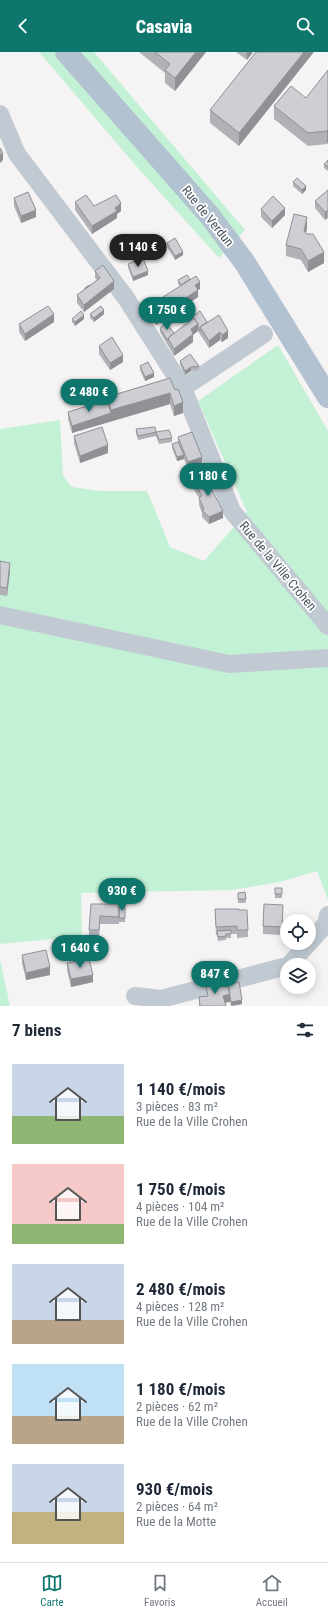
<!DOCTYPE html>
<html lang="fr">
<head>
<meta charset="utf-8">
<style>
	body { margin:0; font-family:"Roboto Condensed",sans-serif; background:#f6f6f7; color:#1f2937; height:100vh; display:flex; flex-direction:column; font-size:15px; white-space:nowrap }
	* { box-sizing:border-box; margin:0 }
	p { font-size:13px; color:#747a83 }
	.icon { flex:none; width:22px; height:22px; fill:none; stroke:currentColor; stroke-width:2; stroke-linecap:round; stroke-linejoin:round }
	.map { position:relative; height:954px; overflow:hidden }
	.drawer { display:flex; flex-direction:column; background:#fff; flex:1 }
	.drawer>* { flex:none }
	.fabs { position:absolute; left:280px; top:862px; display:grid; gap:8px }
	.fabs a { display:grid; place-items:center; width:36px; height:36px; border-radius:50%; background:#fff; box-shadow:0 2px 10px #0003; font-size:20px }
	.price { position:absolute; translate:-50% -34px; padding:0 9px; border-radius:14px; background:#0f766e; color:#fff; font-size:13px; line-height:26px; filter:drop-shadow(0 1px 2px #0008) }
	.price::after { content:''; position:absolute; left:50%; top:24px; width:12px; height:9px; margin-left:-6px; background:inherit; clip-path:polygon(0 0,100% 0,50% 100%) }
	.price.selected { background:#222; color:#fff }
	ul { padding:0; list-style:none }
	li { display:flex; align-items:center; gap:12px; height:100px; padding:0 12px }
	li span { display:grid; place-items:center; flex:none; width:112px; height:80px; border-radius:0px; color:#555 }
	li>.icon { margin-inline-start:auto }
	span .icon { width:48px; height:48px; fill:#fffc; stroke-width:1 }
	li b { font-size:17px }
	h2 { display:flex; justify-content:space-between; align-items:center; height:48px; padding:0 12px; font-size:17px }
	header { display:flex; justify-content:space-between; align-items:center; height:52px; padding:0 12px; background:#0f766e; color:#fff; font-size:18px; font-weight:800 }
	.dock { display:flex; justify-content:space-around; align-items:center; height:56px; border-top:1px solid #e0e1e3; background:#fff; font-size:11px; color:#747a83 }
	.dock a { display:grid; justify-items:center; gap:2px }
	.dock .selected { color:#0f766e }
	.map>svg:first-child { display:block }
</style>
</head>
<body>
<header><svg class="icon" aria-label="back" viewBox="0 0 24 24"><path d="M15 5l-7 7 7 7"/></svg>Casavia<svg class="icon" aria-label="search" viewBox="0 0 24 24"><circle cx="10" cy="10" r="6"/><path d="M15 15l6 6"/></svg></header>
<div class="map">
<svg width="328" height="954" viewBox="0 0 328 954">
	<rect width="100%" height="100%" fill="#f5f3f3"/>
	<path fill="#c3f1d5" d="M39,0H94L245,178L219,206L137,115Z
		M278,293L328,379V848L317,819L280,830L232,838L81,841L82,884L0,892V377L60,368L63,424L72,435L100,439H147L170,495L204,509L247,460L198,349Z
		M0,907L10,954H0Z"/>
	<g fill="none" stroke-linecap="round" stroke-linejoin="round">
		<path stroke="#c1cad2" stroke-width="18" d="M0,62L17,102L126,246L183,336L232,459L328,574
			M183,336L264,282
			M0,563L229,612L328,606
			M289,913L326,872L328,863
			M135,944L161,947L287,914"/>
		<path stroke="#b3c2d1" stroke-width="22" d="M66,0L210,164L245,211L328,345"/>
	</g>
	<path fill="#b0b2b7" d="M139,0H206L175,39L165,31V21Z
		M236,0H253L247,8Z
		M256,0L239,94L210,71V58Z
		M328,18V90L327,92L308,94L274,67V54L306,46Z
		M328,108V119L324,116V112Z
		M293,130L306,138L302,142L293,134Z
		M328,138V167L327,166L325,168L315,156V149Z
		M14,146L36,165L21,171L14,154Z
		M75,150L94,154L121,159L117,162V166L92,182L75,158Z
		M261,157L285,163L272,176L261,165Z
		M307,176L306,181L324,211L308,220L301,208L286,204V193Z
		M167,191L183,203L175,208L167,195Z
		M128,212L148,223L133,229L128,215Z
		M95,219L114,237L84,260L77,251V243L85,237V236L97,228L95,226Z
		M190,227L200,237L198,238V245L156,273L149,262V254L180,234L178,232V228Z
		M90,262H104L94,270L90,266Z
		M191,266L207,270L228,286L222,290L220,288L209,296L198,279L193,283V290L174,304L160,280V276L174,281L191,268Z
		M72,267H84L75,274L72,270Z
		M54,270L25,289L19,280V272Z
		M99,294L123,310L110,318L99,302Z
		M180,309L199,314V318L191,319L185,323L180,313Z
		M140,314L154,325L145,329L140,318Z
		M170,326L183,361L174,364L170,352L72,381L68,367V360L107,348V345Z
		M136,377L156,380L172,386V390L159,392L156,384L138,388L136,381Z
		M74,384L108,401L80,411L74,391Z
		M178,385L202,412L188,417L184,407L177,409L172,396V392L178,390Z
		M193,428L223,466L209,472L202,465V461L199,453V446L193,436Z
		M0,509L10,518L7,544L0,543Z
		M275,836H282V846H275Z
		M245,840L246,851H238V841Z
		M91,852L119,855H125V870H119V872H100L99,885H89V878Z
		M215,857L239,858L248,878V885L237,886V882H231V886H226V888L218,889L217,883H216Z
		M283,861L282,883L263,882V874Z
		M22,903L50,923L26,928L22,911Z
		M67,911L93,930L71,935L67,918Z
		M228,932L242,952L231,954L230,949L225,951L226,954H199V945L207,944L206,934Z"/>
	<path fill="#909195" d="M196,0H206L175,39V26Z
		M247,0H253L247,8Z
		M304,0H314L239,94V81Z
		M328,77V90L327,92V79Z
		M3,101V108L0,111V103Z
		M306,134V138L302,142V138Z
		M121,151V159L117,162V166L92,182V174Z
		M285,156V163L272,176V169Z
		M36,158V165L21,171V164Z
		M327,159V166L325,168V160Z
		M307,165V176L304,190V179Z
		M183,200V203L175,208V204Z
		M324,200V211L308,220V209Z
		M148,219V223L133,229V225Z
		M114,229V237L84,260V253Z
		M200,230V237L198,238V245L156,273V265L195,233Z
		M104,258V262L94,270V266Z
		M54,262V270L25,289V282Z
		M84,263V267L75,274V270Z
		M198,272V279L193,283V290L174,304V297L191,277Z
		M228,279V286L222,290V283Z
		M220,280V288L209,296V289Z
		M123,303V310L110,318V311Z
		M191,315V319L185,323V319Z
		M154,321V325L145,329V325Z
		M170,341V352L72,381V374L111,361V358Z
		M183,350V361L174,364V354Z
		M108,393V401L80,411V404Z
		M184,403V407L177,409V405Z
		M202,405V412L188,417V410Z
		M223,459V466L209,472V465Z
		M10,511V518L7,544V536Z
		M50,915V923L26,928V921Z
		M93,923V930L71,935V927Z
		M230,942V950L223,951V944Z
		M242,948V952L231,954V950Z"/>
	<path fill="#cdcfd5" stroke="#909195" d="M155,0H196L175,26L165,18L170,12Z
		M256,0H304L239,81L210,58Z
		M328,18V77L327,79L308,81L274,54L291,34L306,46Z
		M0,96L3,101L0,103Z
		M328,108V115L324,112Z
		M297,126L306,134L302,138L293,130Z
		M328,138V160L327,159L325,160L315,149Z
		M28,140L36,158L21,164L14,146Z
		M86,143L94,154L116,143L121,151L115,156L117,159L92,174L75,150Z
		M273,144L285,156L272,169L261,157Z
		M294,162L307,165L304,179L307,182H313L324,200L308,209L301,197L286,193Z
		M175,186L183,200L175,204L167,191Z
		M143,206L148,219L133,225L128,212Z
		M103,213L114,229L84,253L77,243L100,226L95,219Z
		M187,223L190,227L181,233L178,228Z
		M196,224L200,230L195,233L198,238L156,265L149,254Z
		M89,233V234L85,237V236Z
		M48,254L54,262L25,282L19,272Z
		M101,254L104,258L94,266L90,262Z
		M81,259L84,263L75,270L72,267Z
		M200,259L207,270L200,275V279L198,275V272L194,266L192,267L191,266Z
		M219,263L228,279L222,283L220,280L209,289L200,275Z
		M194,266L198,272L191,277L193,282L174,297L168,286Z
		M166,271L174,281L168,286V289L160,276Z
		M112,285L123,303L110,311L99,294Z
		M190,302L199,314L191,315L185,319L180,309Z
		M148,310L154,321L145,325L140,314Z
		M170,326L175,338L178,337L183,350L174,354L170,341L111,358L107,345Z
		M107,348L111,361L72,374L68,360Z
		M102,375L108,393L80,404L74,384Z
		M155,375L156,380L169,378L172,386L159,388L156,380L138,384L136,377Z
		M192,380L202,405L188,410L178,385Z
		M178,390L184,403L177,405L172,392Z
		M205,424L223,459L209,465L202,458L204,457L199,446L202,444L193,428Z
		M0,509L10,511L7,536L0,535Z
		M275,836H282V842H275Z
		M245,840L246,847H238V841Z
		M91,852H119V865L100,864L99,878H89Z
		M264,852L283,853L282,875L263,874Z
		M119,855H125V866H119Z
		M215,857H239V858H247L248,878H237V874L216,875Z
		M231,878V882H226V884L218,885L217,879Z
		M46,898L50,915L26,921L22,903Z
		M89,907L93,923L71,927L67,911Z
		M227,929L230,942L223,944L226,954H200L199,945L208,944L206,934Z
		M239,930L242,948L231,950L228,932Z"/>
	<g text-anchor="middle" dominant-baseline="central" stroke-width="3.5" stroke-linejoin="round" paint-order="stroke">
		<g font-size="13" fill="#4a5661" stroke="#fff">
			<text transform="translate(208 164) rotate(51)">Rue de Verdun</text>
			<text transform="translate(278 514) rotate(50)">Rue de la Ville Crohen</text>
		</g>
	</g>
</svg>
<div class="fabs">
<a><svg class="icon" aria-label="locate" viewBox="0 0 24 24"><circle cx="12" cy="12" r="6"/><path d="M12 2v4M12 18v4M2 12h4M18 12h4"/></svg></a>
<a><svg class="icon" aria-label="layers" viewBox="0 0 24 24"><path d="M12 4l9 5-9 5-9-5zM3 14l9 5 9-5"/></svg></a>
</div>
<b class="price selected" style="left:138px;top:216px">1 140 €</b>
<b class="price" style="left:167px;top:279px">1 750 €</b>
<b class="price" style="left:89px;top:361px">2 480 €</b>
<b class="price" style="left:208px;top:445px">1 180 €</b>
<b class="price" style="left:122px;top:860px">930 €</b>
<b class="price" style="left:80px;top:917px">1 640 €</b>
<b class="price" style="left:215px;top:943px">847 €</b>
</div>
<section class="drawer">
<h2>7 biens<svg class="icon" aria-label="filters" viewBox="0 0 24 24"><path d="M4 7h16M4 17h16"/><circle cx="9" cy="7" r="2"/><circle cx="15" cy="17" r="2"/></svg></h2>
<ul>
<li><span style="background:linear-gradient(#c9d6e8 65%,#8fb573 0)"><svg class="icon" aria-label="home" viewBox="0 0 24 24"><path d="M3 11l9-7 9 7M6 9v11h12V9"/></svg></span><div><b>1 140 €/mois</b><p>3 pièces · 83 m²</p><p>Rue de la Ville Crohen</p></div></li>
<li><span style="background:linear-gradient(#f6c9c9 75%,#8fb573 0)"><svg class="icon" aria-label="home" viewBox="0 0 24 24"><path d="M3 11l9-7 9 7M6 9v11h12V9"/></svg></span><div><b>1 750 €/mois</b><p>4 pièces · 104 m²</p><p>Rue de la Ville Crohen</p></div></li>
<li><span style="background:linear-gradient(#c9d6e8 70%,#b9a48a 0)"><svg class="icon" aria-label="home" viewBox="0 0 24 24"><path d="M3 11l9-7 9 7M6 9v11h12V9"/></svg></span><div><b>2 480 €/mois</b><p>4 pièces · 128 m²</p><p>Rue de la Ville Crohen</p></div></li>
<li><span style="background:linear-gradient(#bfe0f5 65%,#b9a48a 0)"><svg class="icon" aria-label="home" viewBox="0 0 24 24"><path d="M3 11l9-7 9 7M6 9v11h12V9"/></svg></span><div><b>1 180 €/mois</b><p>2 pièces · 62 m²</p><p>Rue de la Ville Crohen</p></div></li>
<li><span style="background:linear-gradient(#c9d6e8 60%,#c2b280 0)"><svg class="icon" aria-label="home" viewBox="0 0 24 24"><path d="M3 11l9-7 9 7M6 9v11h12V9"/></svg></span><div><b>930 €/mois</b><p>2 pièces · 64 m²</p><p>Rue de la Motte</p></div></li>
</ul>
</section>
<nav class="dock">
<a class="selected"><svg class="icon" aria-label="map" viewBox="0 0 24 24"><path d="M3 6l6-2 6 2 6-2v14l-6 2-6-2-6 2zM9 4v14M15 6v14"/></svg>Carte</a>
<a><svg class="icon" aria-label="saved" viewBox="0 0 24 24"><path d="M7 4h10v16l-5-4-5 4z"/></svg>Favoris</a>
<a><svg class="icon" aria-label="home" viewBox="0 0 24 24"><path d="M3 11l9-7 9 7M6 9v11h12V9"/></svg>Accueil</a>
</nav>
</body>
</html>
